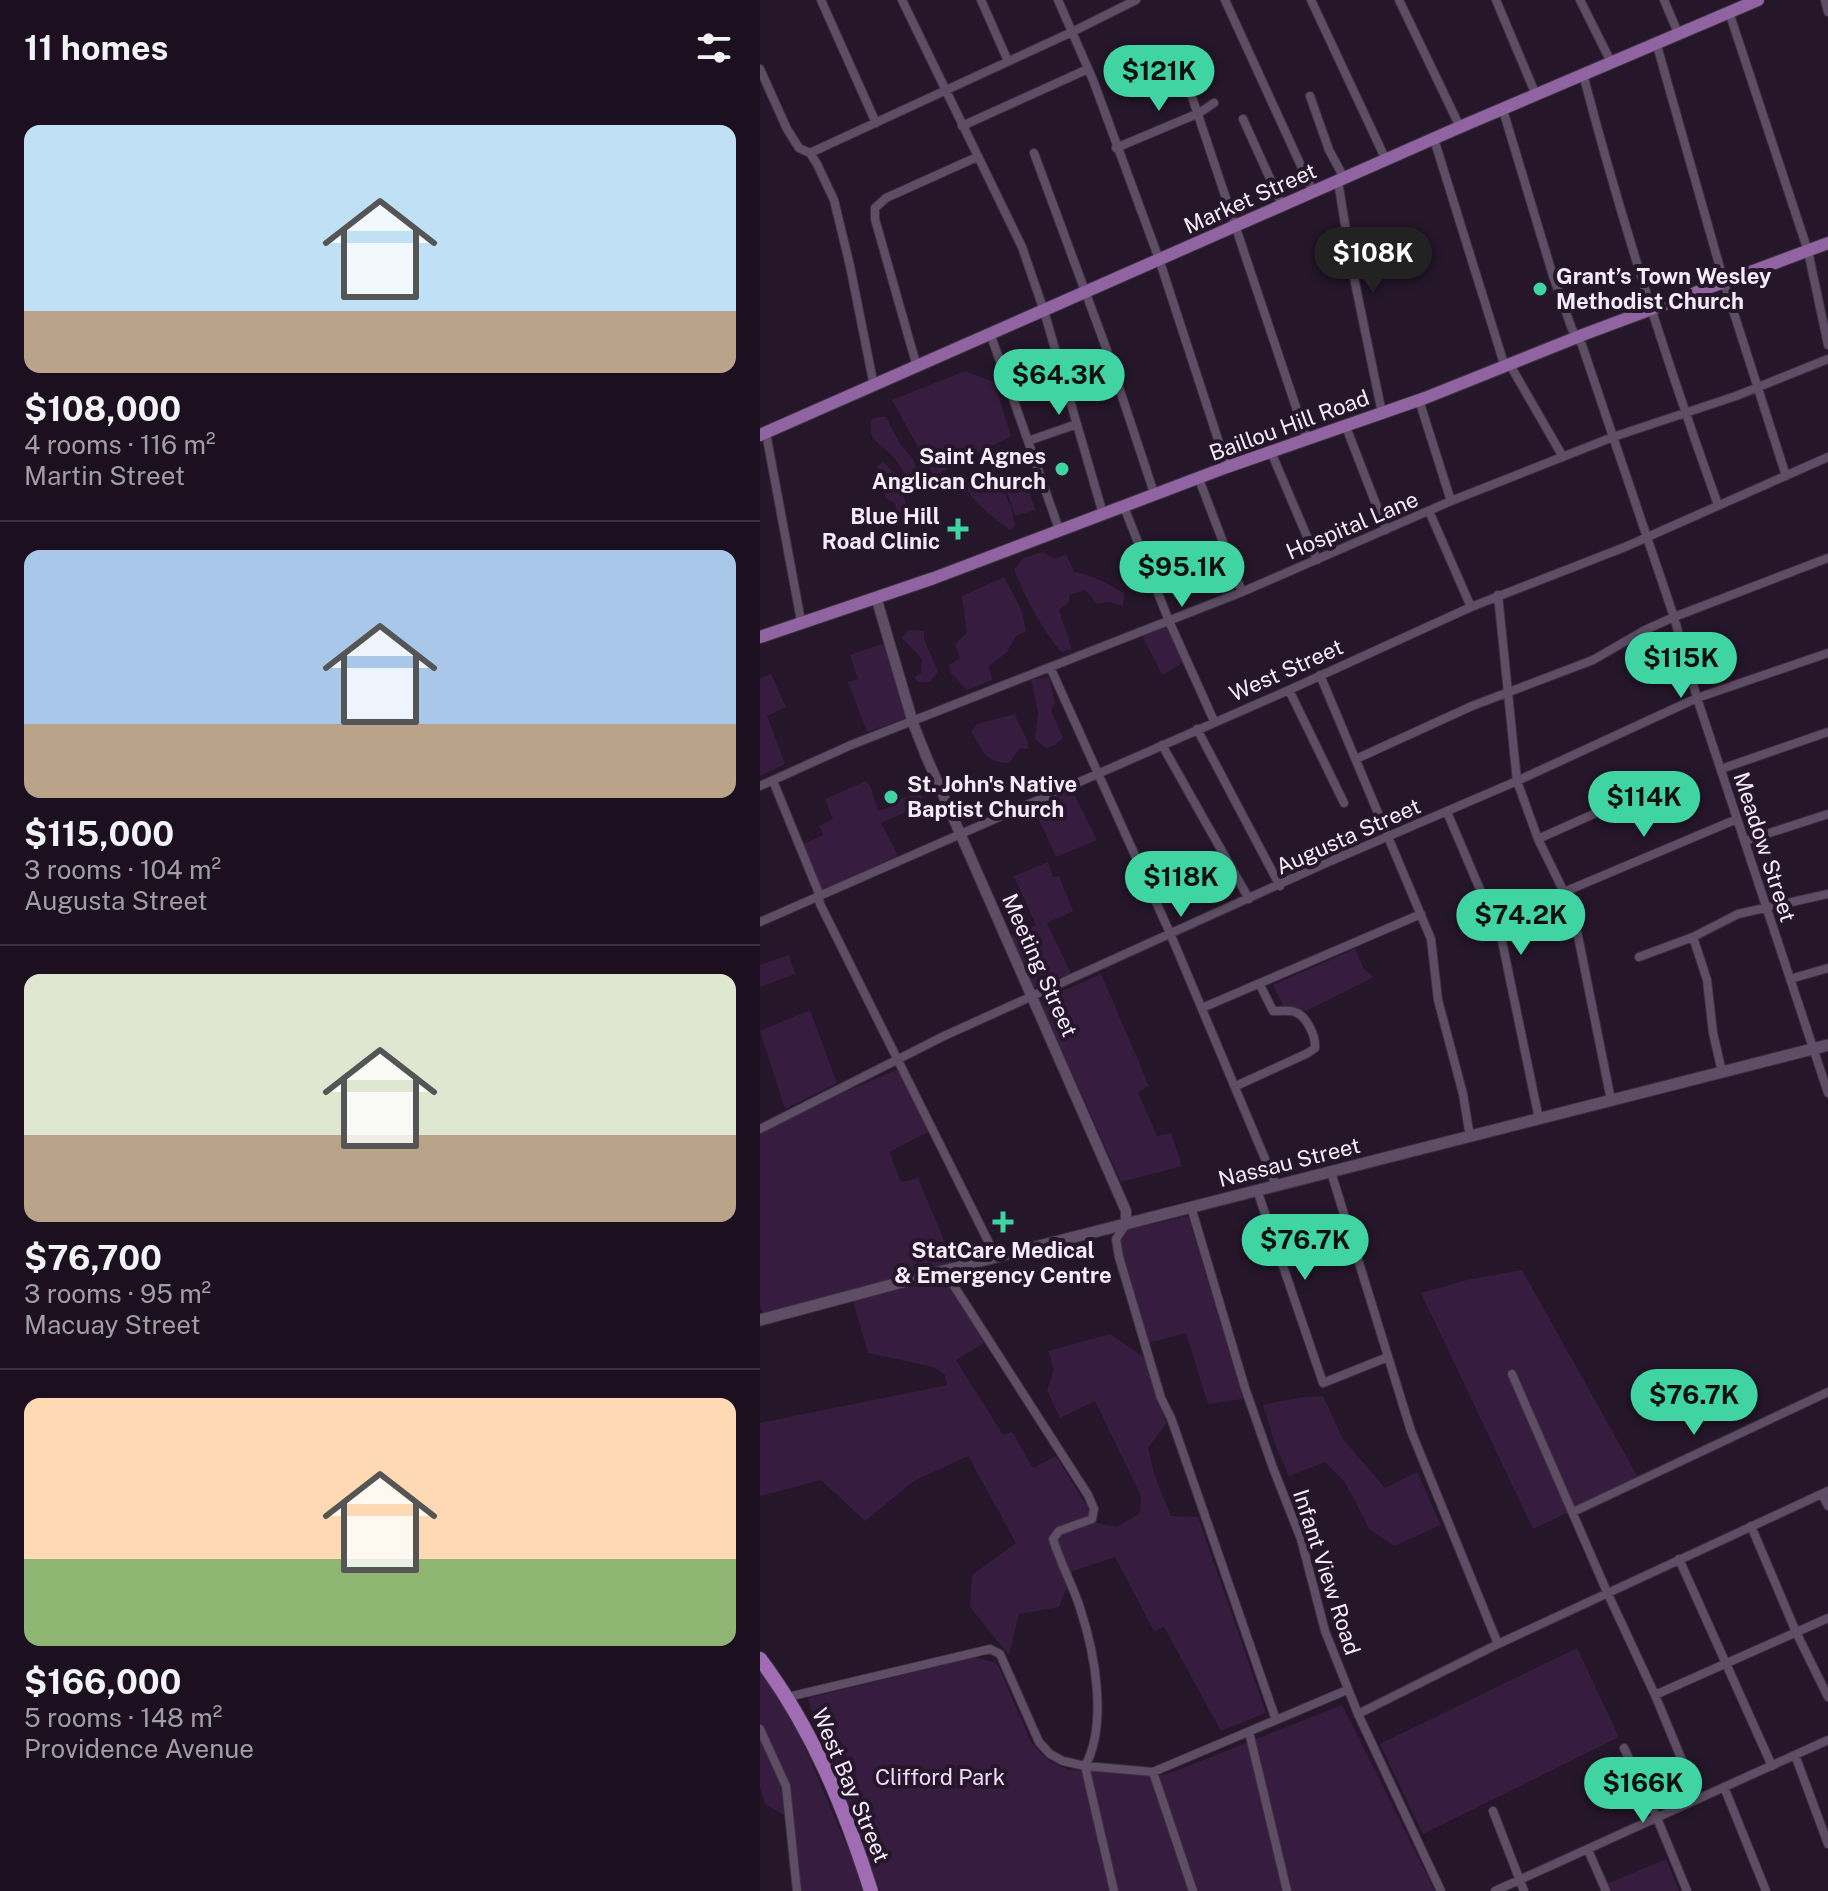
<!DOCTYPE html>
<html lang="en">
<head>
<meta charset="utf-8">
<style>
	body { margin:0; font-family:"Public Sans",sans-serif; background:#251929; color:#f1f3f6; height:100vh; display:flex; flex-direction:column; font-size:30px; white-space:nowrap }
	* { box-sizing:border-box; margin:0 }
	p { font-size:26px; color:#a09da5 }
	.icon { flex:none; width:44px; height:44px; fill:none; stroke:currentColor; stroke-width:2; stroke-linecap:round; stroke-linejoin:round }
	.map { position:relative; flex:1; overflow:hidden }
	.panel { display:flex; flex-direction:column; background:#1c1020; width:760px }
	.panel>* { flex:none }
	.price { position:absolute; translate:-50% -68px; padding:0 18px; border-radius:28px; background:#3fd4a2; color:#111; font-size:26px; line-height:52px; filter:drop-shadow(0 2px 4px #0008) }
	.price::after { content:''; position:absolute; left:50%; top:48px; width:24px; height:18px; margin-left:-12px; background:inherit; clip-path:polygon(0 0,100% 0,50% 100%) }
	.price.on { background:#222; color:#fff }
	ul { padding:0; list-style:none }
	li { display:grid; align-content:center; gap:16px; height:424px; padding:0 24px }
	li+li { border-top:2px solid #3a303e }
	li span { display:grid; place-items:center; height:248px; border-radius:16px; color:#555 }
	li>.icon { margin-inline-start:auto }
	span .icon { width:144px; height:144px; fill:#fffc; stroke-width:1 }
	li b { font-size:34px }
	h2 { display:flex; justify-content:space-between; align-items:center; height:96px; padding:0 24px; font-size:34px }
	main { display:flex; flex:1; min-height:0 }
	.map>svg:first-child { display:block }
</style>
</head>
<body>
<main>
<section class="panel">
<h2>11 homes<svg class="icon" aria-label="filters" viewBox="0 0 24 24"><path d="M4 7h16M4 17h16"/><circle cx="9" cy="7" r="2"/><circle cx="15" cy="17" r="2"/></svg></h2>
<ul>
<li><span style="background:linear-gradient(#bfe0f5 75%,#b9a48a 0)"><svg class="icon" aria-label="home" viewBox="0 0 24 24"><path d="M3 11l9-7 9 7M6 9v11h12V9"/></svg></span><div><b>$108,000</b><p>4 rooms · 116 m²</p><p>Martin Street</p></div></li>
<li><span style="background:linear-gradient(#a9c7e8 70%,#b9a48a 0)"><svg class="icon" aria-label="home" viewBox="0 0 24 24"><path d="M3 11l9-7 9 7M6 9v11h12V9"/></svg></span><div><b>$115,000</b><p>3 rooms · 104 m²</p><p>Augusta Street</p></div></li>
<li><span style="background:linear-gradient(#dfe7d0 65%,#b9a48a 0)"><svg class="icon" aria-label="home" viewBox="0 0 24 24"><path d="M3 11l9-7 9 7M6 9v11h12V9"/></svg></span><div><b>$76,700</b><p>3 rooms · 95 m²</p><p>Macuay Street</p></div></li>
<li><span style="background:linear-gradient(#ffd9b3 65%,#8fb573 0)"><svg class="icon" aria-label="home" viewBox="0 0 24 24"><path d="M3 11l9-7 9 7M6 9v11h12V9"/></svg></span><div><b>$166,000</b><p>5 rooms · 148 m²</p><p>Providence Avenue</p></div></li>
</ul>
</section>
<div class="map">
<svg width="1068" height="1891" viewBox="0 0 1068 1891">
	<rect width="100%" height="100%" fill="#25162a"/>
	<path fill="#361d3f" d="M205,371L234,382L251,436L174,476L132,400Z
		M119,417H126L140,444L154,460L157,472L154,477L146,475C142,470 138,463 134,458C123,444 105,441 112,419Z
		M123,462L140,478L147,511L145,513L137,512L135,503L126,499L117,466Z
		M221,473H230C242,485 254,509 255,526L250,530C237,520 180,481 221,473Z
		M265,478L275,510L255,516L245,485Z
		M283,552L295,559L306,554L314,572C332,575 347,583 364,593L363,606L348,602L337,604L325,590L309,595V602L299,610L312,649L301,652C281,628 266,599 254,570L263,558Z
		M244,577L262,611L266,631L256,636L247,652L229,666L232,680L207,690L191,673L189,665L200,658L195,643L207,633L202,596Z
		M403,627L410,631L424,662L402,675L382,636Z
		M149,630L164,631V639L178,672L169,682H157L155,677L161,673L162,659L142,638Z
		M125,643L148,717L107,732L88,682L98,679L90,655Z
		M11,674L26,707L7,716L25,764L0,776V678Z
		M289,678L295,703L291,710L303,738L295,745L286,748L275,739L278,712L271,679Z
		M255,714C258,727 269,736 268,749L260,748L249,763C222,762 225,750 211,732L217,724Z
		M106,781L111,788L118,811L137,805L136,800L160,793L164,804L121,823L138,856L60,891L42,845L63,835L59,826L73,819L65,799Z
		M311,788L337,840L296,857L273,806Z
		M288,862L293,877L299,876L313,911L287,923L311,974L274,987L251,936L276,925L254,876Z
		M595,949L604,969L614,977L546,1011L524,1007L513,985Z
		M29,955L35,974L0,987V965Z
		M341,974L389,1086L378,1092L397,1136L411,1133L422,1166L361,1182L280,1001Z
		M50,1010L77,1083L25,1109L0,1031Z
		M138,1069L168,1132L129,1152L141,1182L158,1178L194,1264L3,1313L0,1305V1133L60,1103Z
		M428,1216L483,1399L448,1404L426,1333L388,1343L359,1238L363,1231Z
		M762,1270L879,1479L773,1529L661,1293L707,1280Z
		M184,1278L226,1342L196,1360L243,1435L252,1432L273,1468L296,1456L337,1523L357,1527L380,1513L381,1496L335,1401L300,1418L287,1390L294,1369L288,1351L350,1334L384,1357L407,1422L388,1448L395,1477L411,1516L438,1517L506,1713L461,1731L404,1627L394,1631L355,1557L313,1571L299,1607L259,1614L249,1655L210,1607L212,1575L256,1543L208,1456L154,1481L105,1521L61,1480L0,1496V1423L187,1385L185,1375L173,1367L108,1353L93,1301Z
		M563,1396L583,1439L625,1488L657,1472L681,1525L634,1546L609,1529L585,1482L565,1462L529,1476L515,1444L503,1405L543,1397Z
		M817,1648L859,1737L663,1834L620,1744Z
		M215,1657L237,1663L272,1744L289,1761L309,1770L405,1775L582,1705L675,1891H120L60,1741L48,1698Z
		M0,1668L45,1736L44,1745L106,1891H42L33,1820L5,1804L0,1787Z
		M906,1859L919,1891H850L847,1884Z"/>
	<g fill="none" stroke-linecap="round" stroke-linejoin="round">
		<g stroke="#3b3140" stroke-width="10">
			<path id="minor" d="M61,0L116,123
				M142,0L262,247L284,311L343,514
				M221,0L248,61
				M298,0L333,80L399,259L467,467
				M465,0L553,192
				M551,0L626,160
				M639,0L700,127
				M736,0L776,95
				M820,0L851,62
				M904,0L918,33
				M1065,0L1068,12
				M969,12L1048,251L1068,345
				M896,42L964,282L1026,476
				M422,67L547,440
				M0,69L27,129L39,148L50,153L57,164L74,200L90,266L114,386
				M823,74C861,220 907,363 958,505
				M550,96L569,150L584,178
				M743,110L793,276L812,329L822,345L914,617L937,698L1068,1093
				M483,119L522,205
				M202,126L328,69
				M674,139L745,367
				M356,148L439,113L454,103
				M50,153L312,32L376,0
				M274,153L345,345L395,496
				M578,181L592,268L622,413
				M230,333L300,532
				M750,365L803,457
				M157,367L115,219V208L126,198L217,157
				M659,400L691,501
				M586,427L626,530
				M6,433L41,621
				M268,441L317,424
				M511,452L557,560
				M439,479L482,592
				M364,507L409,621L454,721
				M669,511L711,607
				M738,595L757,781L778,839L804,892L815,921L851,1100
				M290,667L410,933L516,1185
				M560,675L671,939L678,1000L703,1094L710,1137
				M529,690L584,803
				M437,729L520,886
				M402,745L489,899
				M596,759L712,706L833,660L885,630L914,617L1068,558
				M961,769L1068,732
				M13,781L58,891L60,904L236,1257
				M0,786L91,745L482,592L691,501L853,437L976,396L1068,359
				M687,812L742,941L779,1119
				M778,839L867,799
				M985,841L1068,814
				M804,892L977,819
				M0,922L529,690L711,607L865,547L1068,457
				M933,937L947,980L953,1033L962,1072
				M879,957L933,937L978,914L1068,894
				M1030,979L1068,968
				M442,1008L661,914
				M476,1086L548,1053L555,1048C556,1037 547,1016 535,1012C529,1010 519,1011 513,1011L500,985
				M0,1129L184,1036L566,863L757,781L937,698L1068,653
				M571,1172L651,1431L738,1644
				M497,1190L563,1383L628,1357
				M431,1207L485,1388L513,1468L541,1539L565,1631L598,1714L681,1891
				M366,1224L356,1239L359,1257L401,1398L411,1418L516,1720
				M185,1272L328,1495L334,1509L332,1519L299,1531L293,1539C300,1563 313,1585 320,1608C335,1653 348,1724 325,1766L354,1891
				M752,1374L847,1592L895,1695L938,1799
				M1062,1494L1068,1506
				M813,1512L1068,1392
				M991,1526L1036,1632L1068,1697
				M919,1559L1012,1766
				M895,1695L1068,1618
				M28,1697L230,1649L240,1654L279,1742L290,1754L303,1761L325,1766L393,1772L587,1690
				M598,1714L738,1644L1068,1491
				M0,1729L26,1786L37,1891
				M489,1732L527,1891
				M864,1748L897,1818L927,1891
				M1035,1755L1068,1844
				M393,1772L433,1891
				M964,1787L1006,1891
				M733,1811L764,1891
				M828,1850L846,1891
				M735,1891L1068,1740"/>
		</g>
		<g stroke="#3b3140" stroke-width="12">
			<path id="tertiary" d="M116,597L153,723L166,756L366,1211V1224"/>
		</g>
		<g stroke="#3b3140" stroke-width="13">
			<path id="secondary" d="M0,1320L236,1257L1068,1045"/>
		</g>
		<g stroke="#3b3140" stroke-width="14">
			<path id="primary" d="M0,435L700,127L998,0
				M0,637L174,578L467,467L665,398L825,334L1068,243"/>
		</g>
		<g stroke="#3b3140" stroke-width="16">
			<path id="trunk" d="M0,1659C52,1728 85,1809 111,1891"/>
		</g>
		<use href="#minor" stroke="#5e4d65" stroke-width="8"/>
		<use href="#tertiary" stroke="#5e4d65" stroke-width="10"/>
		<use href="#secondary" stroke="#5e4d65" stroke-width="11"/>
		<use href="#primary" stroke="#9064a0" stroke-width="12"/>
		<use href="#trunk" stroke="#a06cb4" stroke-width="14"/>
	</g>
	<g fill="#3fd4a2" stroke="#25162a" stroke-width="3">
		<circle cx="780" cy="289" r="8"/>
		<circle cx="302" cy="469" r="8"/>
		<path d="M194 517h8v8h8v8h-8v8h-8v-8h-8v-8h8z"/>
		<circle cx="131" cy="797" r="8"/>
		<path d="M239 1210h8v8h8v8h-8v8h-8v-8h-8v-8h8z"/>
	</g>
	<g text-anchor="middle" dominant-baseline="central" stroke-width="8" stroke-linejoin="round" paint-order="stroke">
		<g font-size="22" fill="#f5ebf9" stroke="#25162a">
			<text transform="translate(490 198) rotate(-24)">Market Street</text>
			<text transform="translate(529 425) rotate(-20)">Baillou Hill Road</text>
			<text transform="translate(592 525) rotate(-23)">Hospital Lane</text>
			<text transform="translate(526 670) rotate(-24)">West Street</text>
			<text transform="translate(588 836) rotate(-24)">Augusta Street</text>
			<text transform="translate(1005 847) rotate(72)">Meadow Street</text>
			<text transform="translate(280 965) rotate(66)">Meeting Street</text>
			<text transform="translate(529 1162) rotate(-14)">Nassau Street</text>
			<text transform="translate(567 1572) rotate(72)">Infant View Road</text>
			<text transform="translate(91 1785) rotate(67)">West Bay Street</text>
		</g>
		<g font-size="22" font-weight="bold" fill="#f5ebf9" stroke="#25162a" text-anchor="start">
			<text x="796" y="276">Grant’s Town Wesley<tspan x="796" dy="25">Methodist Church</tspan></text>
			<text x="286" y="456" text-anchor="end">Saint Agnes<tspan x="286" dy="25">Anglican Church</tspan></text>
			<text x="180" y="516" text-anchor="end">Blue Hill<tspan x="180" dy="25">Road Clinic</tspan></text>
			<text x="147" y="784">St. John's Native<tspan x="147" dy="25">Baptist Church</tspan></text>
			<text x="243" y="1250" text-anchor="middle">StatCare Medical<tspan x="243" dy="25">&amp; Emergency Centre</tspan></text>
		</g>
		<g font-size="22" fill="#f2dafc" stroke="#25162a">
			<text x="180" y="1777">Clifford Park</text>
		</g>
	</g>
</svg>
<b class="price" style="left:399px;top:113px">$121K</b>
<b class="price on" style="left:613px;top:295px">$108K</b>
<b class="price" style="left:299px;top:417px">$64.3K</b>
<b class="price" style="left:422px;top:609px">$95.1K</b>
<b class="price" style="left:921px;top:700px">$115K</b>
<b class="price" style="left:884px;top:839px">$114K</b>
<b class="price" style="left:421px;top:919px">$118K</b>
<b class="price" style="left:761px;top:957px">$74.2K</b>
<b class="price" style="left:545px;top:1282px">$76.7K</b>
<b class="price" style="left:934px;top:1437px">$76.7K</b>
<b class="price" style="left:883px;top:1825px">$166K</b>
</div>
</main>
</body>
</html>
